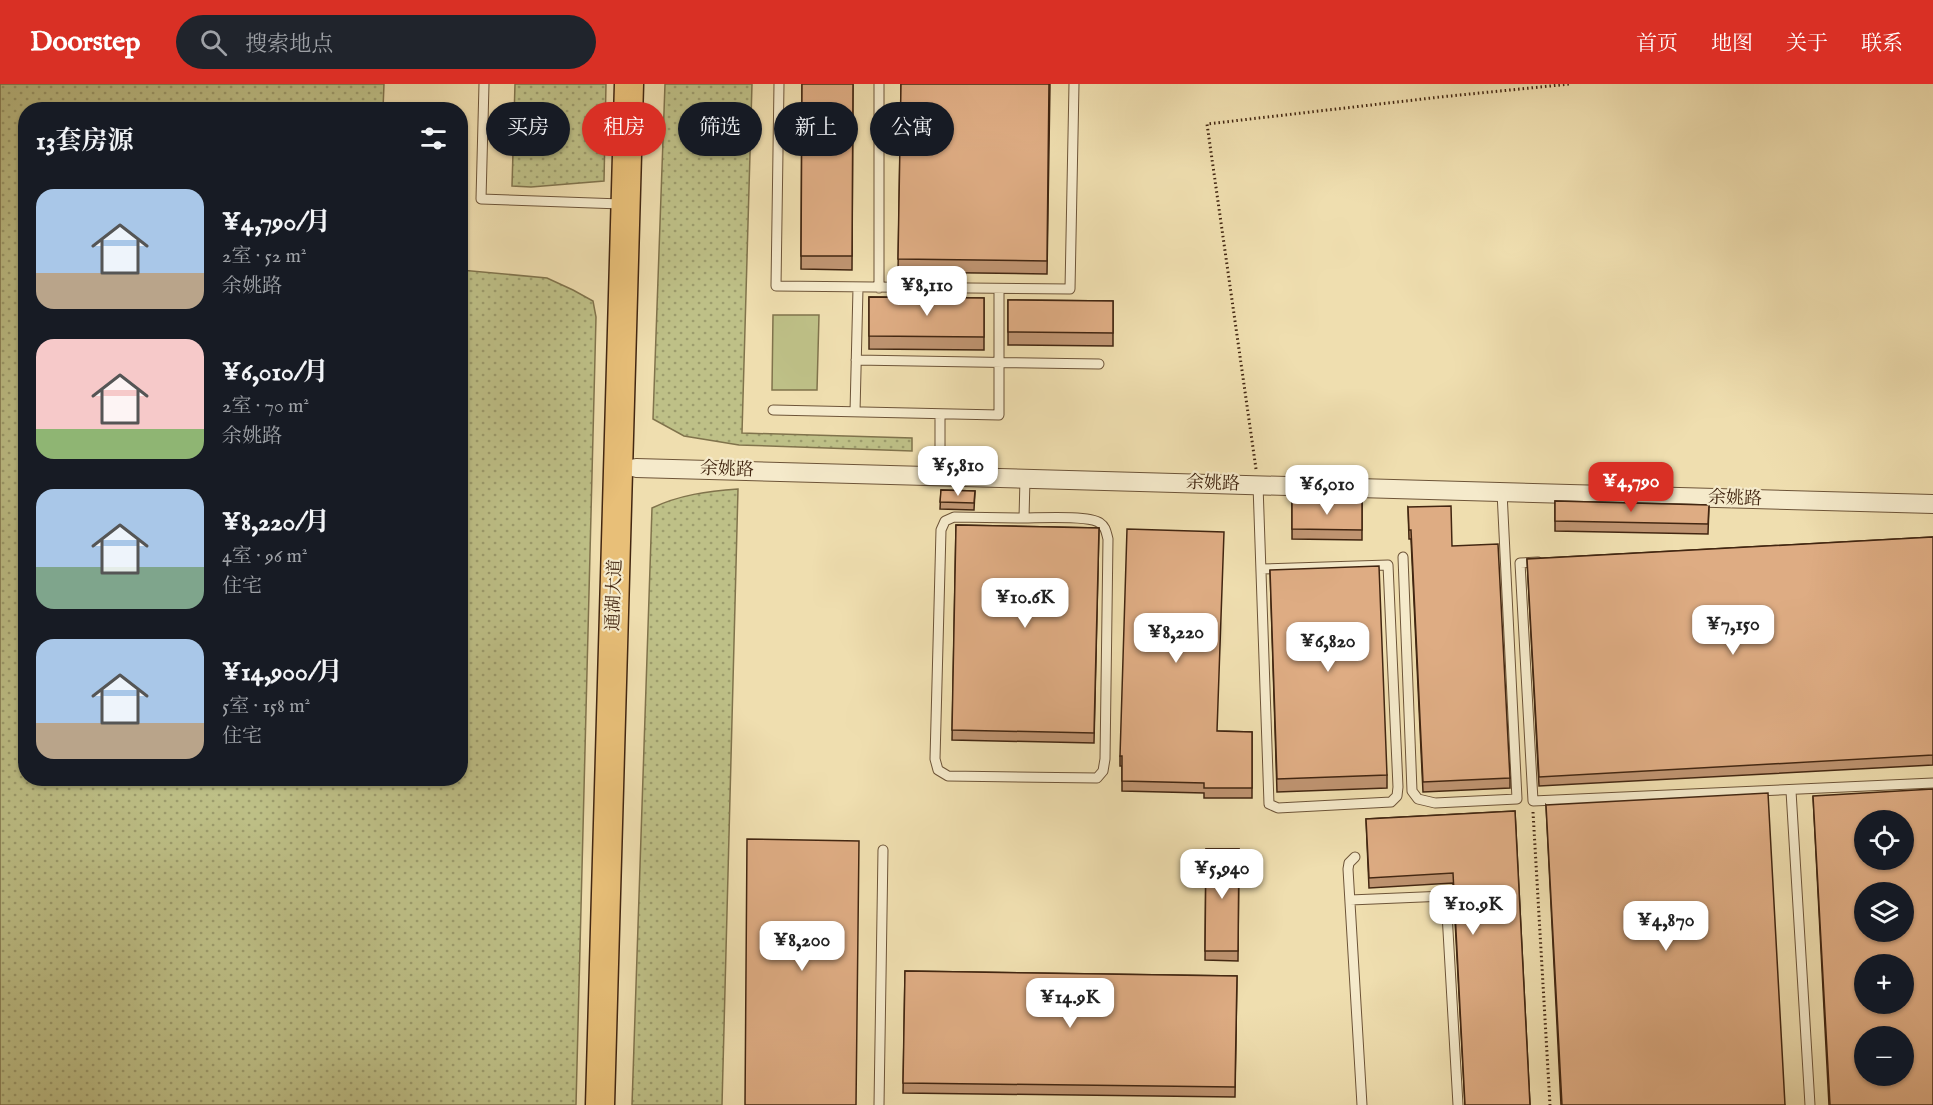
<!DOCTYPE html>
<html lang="zh">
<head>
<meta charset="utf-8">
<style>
	body { margin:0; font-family:"IM FELL English","Noto Serif SC",serif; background:#20242c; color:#f1f3f6; height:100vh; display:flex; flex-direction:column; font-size:22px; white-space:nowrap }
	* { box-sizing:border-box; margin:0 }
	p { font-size:20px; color:#9ea1a6 }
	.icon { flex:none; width:33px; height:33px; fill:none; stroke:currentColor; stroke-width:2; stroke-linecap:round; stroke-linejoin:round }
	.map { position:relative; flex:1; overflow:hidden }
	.sheet { position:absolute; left:18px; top:18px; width:450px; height:684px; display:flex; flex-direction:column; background:#171b24; border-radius:24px; box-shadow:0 2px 4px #0004 }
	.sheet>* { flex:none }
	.guide { position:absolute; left:486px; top:18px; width:570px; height:54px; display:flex; gap:12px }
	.controls { position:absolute; left:1854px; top:726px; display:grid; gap:12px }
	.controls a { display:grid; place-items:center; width:60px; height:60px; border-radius:50%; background:#171b24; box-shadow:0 2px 4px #0004; font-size:30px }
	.price { position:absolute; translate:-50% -51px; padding:0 14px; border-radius:12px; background:#fff; color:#222; font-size:20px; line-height:39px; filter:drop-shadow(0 2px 3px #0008) }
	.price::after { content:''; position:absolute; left:50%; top:36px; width:18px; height:14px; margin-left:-9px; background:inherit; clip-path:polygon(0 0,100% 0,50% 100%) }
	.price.active { background:#d93025; color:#fff }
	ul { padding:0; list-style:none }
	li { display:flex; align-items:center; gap:18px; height:150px; padding:0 18px }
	li span { display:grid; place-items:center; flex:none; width:168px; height:120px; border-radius:18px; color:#555 }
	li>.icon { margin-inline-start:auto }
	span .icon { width:72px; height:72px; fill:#fffc; stroke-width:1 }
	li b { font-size:26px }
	h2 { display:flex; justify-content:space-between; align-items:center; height:72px; padding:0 18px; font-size:26px }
	.chip { padding:0 21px; border-radius:27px; background:#171b24; box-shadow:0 2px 4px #0004; font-size:21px; line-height:54px }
	.chip.active { background:#d93025; color:#fff }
	header { display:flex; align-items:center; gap:36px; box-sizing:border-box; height:84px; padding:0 30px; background:#d93025; color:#fff }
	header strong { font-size:28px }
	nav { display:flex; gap:33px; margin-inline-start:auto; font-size:21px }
	.search { width:420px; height:54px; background:#20242c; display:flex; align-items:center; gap:15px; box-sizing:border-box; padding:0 21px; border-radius:33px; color:#9ea1a6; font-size:22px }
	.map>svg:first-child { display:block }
</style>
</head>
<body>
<header>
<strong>Doorstep</strong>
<div class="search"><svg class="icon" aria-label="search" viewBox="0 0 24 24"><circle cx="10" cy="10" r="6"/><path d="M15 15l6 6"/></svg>搜索地点</div>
<nav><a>首页</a><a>地图</a><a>关于</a><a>联系</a></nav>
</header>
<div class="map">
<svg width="1933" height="1021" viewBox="0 0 1933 1021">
	<defs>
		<pattern id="grass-dots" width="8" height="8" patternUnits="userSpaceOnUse" patternTransform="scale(1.5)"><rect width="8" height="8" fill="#bec087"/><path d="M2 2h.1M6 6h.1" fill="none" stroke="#9c9c6d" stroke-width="1.8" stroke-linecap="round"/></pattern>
	</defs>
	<rect width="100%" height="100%" fill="#efdeaf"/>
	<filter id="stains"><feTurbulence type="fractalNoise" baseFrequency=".00333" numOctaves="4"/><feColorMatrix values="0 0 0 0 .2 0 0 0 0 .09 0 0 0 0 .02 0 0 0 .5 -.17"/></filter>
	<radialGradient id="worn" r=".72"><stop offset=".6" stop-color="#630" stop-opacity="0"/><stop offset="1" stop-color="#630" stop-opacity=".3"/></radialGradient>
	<path fill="url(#grass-dots)" stroke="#80734c" stroke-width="1.5" d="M0,0H384L383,25L26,26V694H460L461,186L547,194L573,206L593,217L596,233L576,1021H0Z
		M515,0H606L604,97L531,103L512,102Z
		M665,0H752L742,349L912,354V367L739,361L684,352L653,335Z
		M738,405L722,1021H632L652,424C679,411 708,407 738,405Z"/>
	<path fill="#bec087" stroke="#80734c" stroke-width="1.5" d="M773,231H819L817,306H772Z"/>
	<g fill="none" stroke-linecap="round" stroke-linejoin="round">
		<g stroke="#6d5438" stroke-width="11">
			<path id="lane" d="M484,0L481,115L621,120
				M779,0L776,202L1070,205L1074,0
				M879,204V0
				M856,276L1099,280
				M773,326L999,331V205
				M855,328L858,204
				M940,392V330
				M1258,401L1269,720L1278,724L1391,718L1397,712L1398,703L1388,481L1261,485
				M1024,434C1039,434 1089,431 1100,439C1106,443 1106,448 1108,455L1105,675L1103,687L1097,694L948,692L938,686L935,675L941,446L945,437L954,433L1024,434L1025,395
				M1403,473L1412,707L1418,715L1435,719L1517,715L1502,408
				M1538,478L1520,479L1533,717L1933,699
				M1791,707L1810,1021
				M1355,773L1349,779L1348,785L1362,1021
				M1350,816L1446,812L1458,1021
				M879,1021L883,766"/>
		</g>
		<g stroke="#6d5438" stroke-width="20">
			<path id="street" d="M636,384L1933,420"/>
		</g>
		<g stroke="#422611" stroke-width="31">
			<path id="primary" d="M600,1021L629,0"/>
		</g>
		<path stroke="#422611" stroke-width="3" stroke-dasharray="1.5 3" stroke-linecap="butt" d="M1256,385L1207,40L1440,13L1570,0
			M1533,728L1550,1021"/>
		<use href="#lane" stroke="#f5eacb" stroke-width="9"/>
		<use href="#street" stroke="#f5eacb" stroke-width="18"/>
		<use href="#primary" stroke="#e8bf78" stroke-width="28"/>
	</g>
	<path fill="#bf9471" stroke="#422611" stroke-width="1.5" d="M802,0H853L852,186L801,185Z
		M901,0H1050L1047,190L898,188Z
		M869,213L984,214V266L869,265Z
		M1008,216L1113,217V262L1008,261Z
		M941,406L975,407L974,426L940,425Z
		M1555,417L1709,421L1708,450L1555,447Z
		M1292,418H1362V456L1292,455Z
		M1408,423L1452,462L1510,694V704L1423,708L1411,455H1409Z
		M956,441L1099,444L1094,659L952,656Z
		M1933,453V681L1539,702L1527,475Z
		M1270,486L1387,691V704L1277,708Z
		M1217,647L1252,648V714H1204V709L1122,707V682H1120V672Z
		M1813,712L1933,1021H1829Z
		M1546,721L1785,1021H1561Z
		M1515,727L1530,1021H1465L1453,799L1369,804L1366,735Z
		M1206,765H1239L1238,877L1205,876Z
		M905,887L1237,892L1235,1013L903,1009Z"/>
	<path fill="#deac83" stroke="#422611" stroke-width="1.5" fill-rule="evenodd" d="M802,0H853L852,172H801Z
		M901,0H1049L1047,177L898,175Z
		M869,213L984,214V253L869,252Z
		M1008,216L1113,217V249L1008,248Z
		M941,406L975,407L974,419L940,418Z
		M1555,417L1709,421L1708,440L1555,437Z
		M1292,418H1362V446L1292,445Z
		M1451,422L1452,462L1498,460L1510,694L1423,698L1411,446H1409L1408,423Z
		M956,441L1099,444L1094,649L952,646Z
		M1127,445L1224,448L1217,647L1252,648V704H1204V699L1122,697V672H1120Z
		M1933,453V671L1539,693L1527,475Z
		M1379,482L1387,691L1277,695L1270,486Z
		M1933,705V1021H1830L1813,712ZM1864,736H1904V776H1864ZM1864,808H1904V848H1864ZM1864,880H1904V920H1864ZM1864,952H1904V992H1864Z
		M1768,709L1785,1021H1562L1546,721Z
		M1515,727L1530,1021H1465L1453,789L1369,794L1366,735Z
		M747,755L859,757L856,1021H745Z
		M1206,765H1239L1238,867H1205Z
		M905,887L1237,892L1235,1003L903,999Z"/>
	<g text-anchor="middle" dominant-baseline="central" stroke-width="4.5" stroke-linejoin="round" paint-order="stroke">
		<g font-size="18" fill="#422611" stroke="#f5eacb">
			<text transform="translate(727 386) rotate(2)">余姚路</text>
			<text transform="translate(1213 400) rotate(2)">余姚路</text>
			<text transform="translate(1735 415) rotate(2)">余姚路</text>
			<text transform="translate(615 511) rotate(-88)">通湖大道</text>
		</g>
	</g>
	<rect width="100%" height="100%" filter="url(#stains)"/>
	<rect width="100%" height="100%" fill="url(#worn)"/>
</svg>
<div class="controls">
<a><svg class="icon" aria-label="locate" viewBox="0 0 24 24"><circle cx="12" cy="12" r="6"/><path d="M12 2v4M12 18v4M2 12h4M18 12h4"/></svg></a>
<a><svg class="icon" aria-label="layers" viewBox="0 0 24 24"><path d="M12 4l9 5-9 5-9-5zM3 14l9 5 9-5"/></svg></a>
<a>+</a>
<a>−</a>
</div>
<b class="price" style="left:927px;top:233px">¥8,110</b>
<b class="price" style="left:958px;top:413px">¥5,810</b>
<b class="price active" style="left:1631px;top:429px">¥4,790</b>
<b class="price" style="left:1327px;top:432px">¥6,010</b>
<b class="price" style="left:1025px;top:545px">¥10.6K</b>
<b class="price" style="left:1733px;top:572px">¥7,150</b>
<b class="price" style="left:1176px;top:580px">¥8,220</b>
<b class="price" style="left:1328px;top:589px">¥6,820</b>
<b class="price" style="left:1222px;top:816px">¥5,940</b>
<b class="price" style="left:1473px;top:852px">¥10.9K</b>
<b class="price" style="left:1666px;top:868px">¥4,870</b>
<b class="price" style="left:802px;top:888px">¥8,200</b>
<b class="price" style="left:1070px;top:945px">¥14.9K</b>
<div class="guide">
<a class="chip">买房</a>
<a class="chip active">租房</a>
<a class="chip">筛选</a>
<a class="chip">新上</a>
<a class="chip">公寓</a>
</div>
<section class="sheet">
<h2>13套房源<svg class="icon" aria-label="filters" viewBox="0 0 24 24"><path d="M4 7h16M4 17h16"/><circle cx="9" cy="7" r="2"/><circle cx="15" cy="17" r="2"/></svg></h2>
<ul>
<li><span style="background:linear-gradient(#a9c7e8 70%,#b9a48a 0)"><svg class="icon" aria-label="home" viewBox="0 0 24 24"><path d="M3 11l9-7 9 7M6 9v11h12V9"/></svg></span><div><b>¥4,790/月</b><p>2室 · 52 m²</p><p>余姚路</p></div></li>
<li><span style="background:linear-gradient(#f6c9c9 75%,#8fb573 0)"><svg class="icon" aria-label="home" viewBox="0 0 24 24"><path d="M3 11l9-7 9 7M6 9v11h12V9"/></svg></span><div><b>¥6,010/月</b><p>2室 · 70 m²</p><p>余姚路</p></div></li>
<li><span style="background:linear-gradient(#a9c7e8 65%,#7fa58c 0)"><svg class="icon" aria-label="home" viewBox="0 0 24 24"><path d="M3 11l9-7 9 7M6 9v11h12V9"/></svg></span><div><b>¥8,220/月</b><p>4室 · 96 m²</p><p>住宅</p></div></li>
<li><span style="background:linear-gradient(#a9c7e8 70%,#b9a48a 0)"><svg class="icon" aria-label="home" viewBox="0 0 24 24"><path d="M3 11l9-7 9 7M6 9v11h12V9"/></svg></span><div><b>¥14,900/月</b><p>5室 · 158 m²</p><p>住宅</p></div></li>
</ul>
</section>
</div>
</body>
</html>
